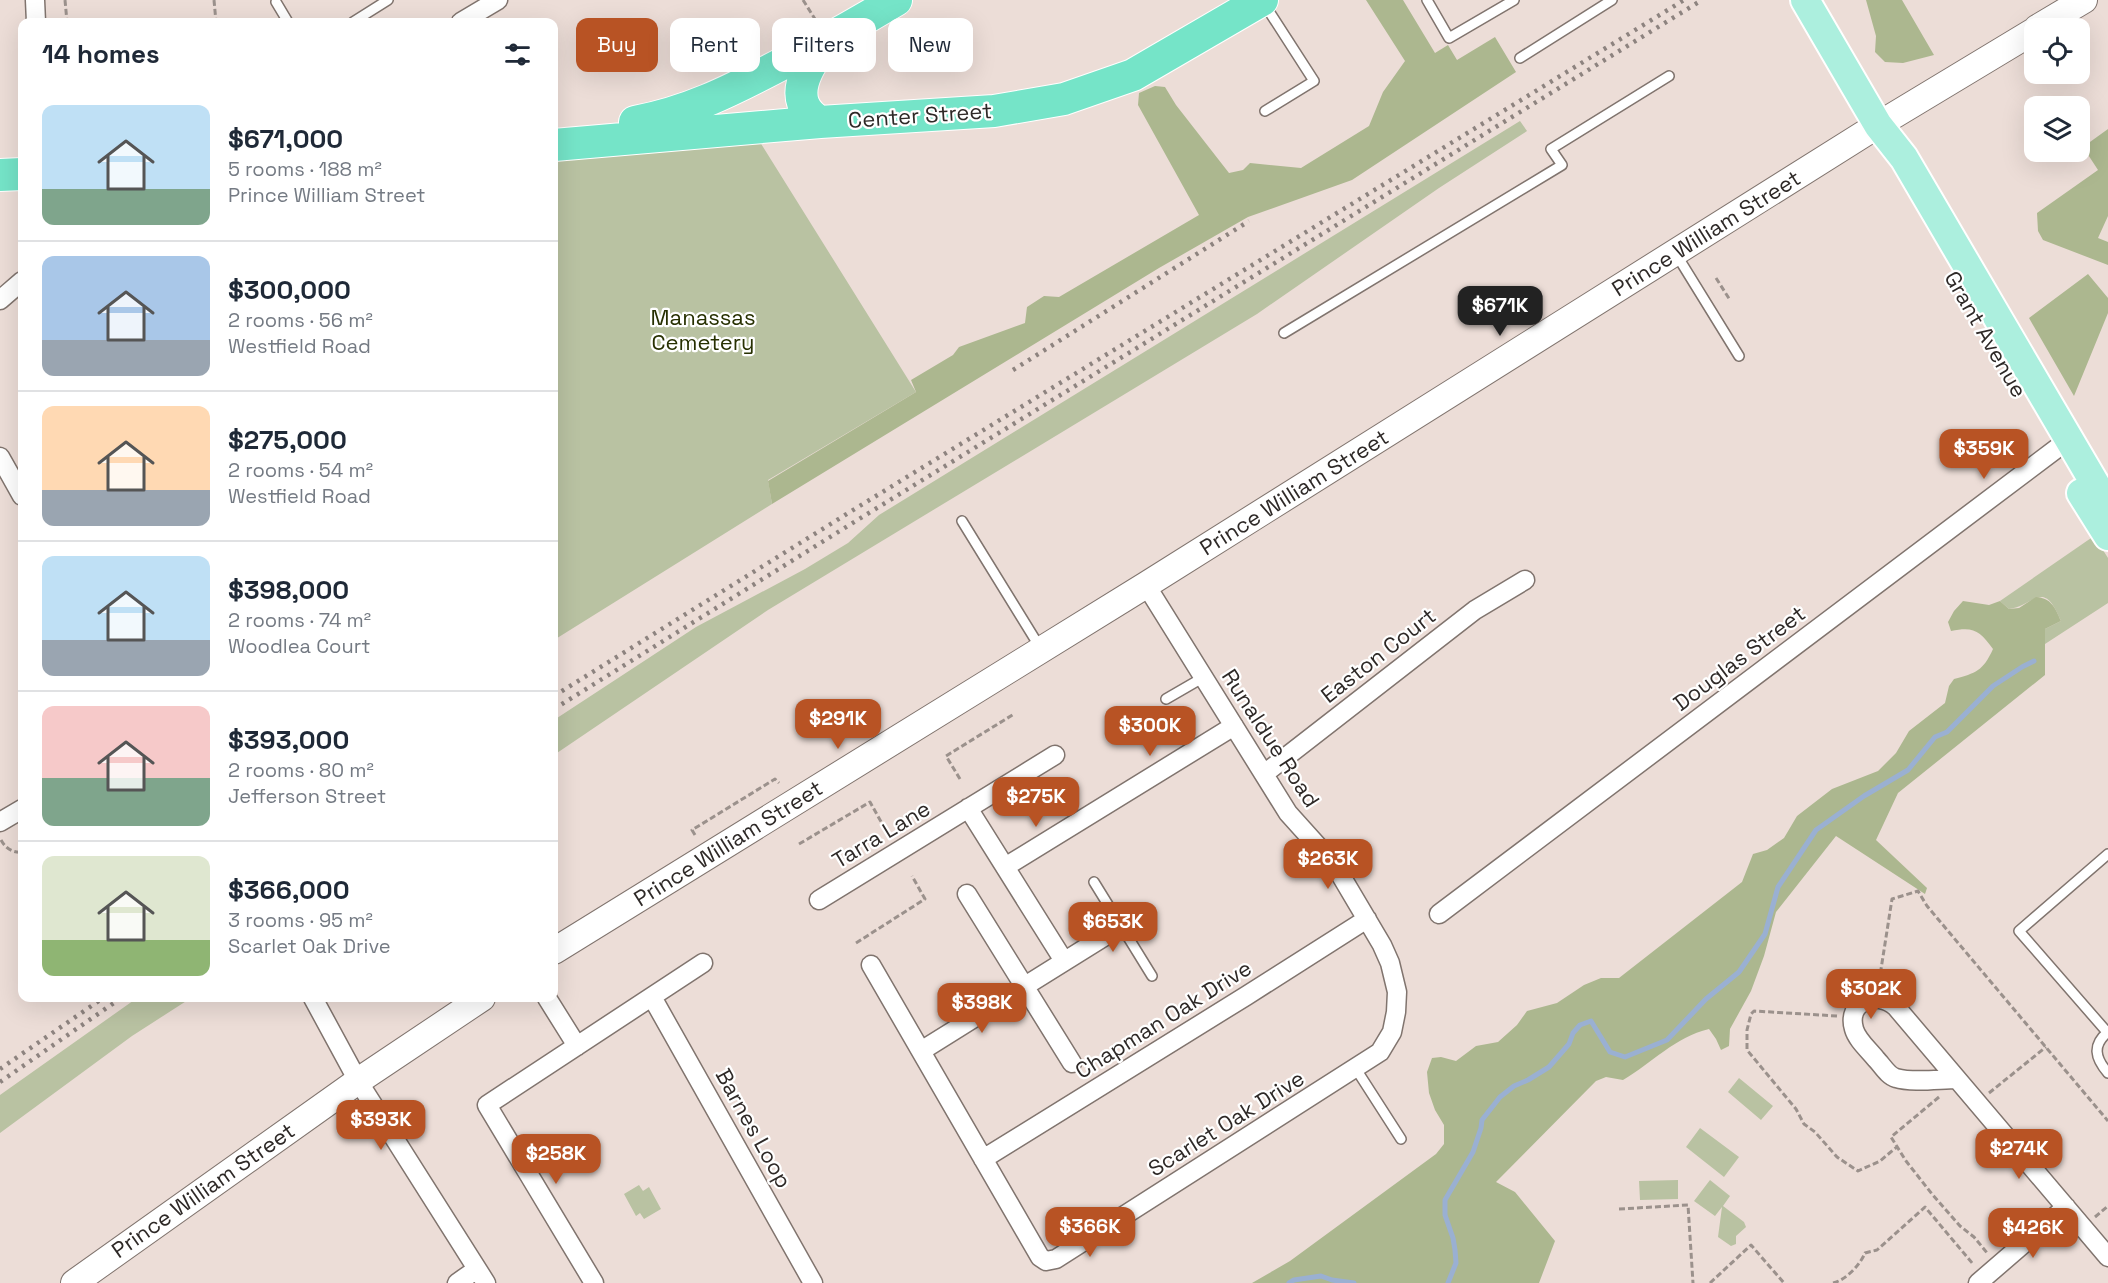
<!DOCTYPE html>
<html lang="en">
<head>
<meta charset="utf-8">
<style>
	body { margin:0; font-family:"Space Grotesk",sans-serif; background:#f6f6f7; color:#1f2937; height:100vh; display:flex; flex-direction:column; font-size:22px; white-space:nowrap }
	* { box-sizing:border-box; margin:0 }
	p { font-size:20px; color:#747a83 }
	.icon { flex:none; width:33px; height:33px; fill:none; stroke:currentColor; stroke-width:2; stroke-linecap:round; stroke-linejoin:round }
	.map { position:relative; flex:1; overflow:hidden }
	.panel { position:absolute; left:18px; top:18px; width:540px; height:984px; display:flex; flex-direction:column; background:#fff; border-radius:12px; box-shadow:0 6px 24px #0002 }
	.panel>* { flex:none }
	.top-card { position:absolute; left:576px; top:18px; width:570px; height:54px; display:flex; gap:12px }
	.controls { position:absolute; left:2024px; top:18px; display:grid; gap:12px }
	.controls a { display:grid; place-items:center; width:66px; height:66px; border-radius:12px; background:#fff; box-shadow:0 6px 24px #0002; font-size:30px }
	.price { position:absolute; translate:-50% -51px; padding:0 14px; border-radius:12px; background:#b85324; color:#fff; font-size:20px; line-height:39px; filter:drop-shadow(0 2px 3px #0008) }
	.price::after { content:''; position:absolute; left:50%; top:36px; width:18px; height:14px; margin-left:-9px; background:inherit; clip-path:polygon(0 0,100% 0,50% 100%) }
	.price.on { background:#222; color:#fff }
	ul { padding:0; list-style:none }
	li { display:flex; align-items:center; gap:18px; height:150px; padding:0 24px }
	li+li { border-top:2px solid #e0e1e3 }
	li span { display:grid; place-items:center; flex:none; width:168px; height:120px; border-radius:12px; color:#555 }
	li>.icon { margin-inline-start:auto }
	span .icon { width:72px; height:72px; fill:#fffc; stroke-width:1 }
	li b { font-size:26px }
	h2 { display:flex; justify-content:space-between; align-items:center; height:72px; padding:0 24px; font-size:26px }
	.pill { padding:0 21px; border-radius:12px; background:#fff; box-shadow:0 6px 24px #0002; font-size:21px; line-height:54px }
	.pill.on { background:#b85324; color:#fff }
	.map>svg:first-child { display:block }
</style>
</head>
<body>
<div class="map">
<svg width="2108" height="1283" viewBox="0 0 2108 1283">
	<rect width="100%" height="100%" fill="#ecddd7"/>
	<path fill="#b9c2a2" d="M1520,121L1527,131L1439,188L1257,314L768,610L554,755V720L696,627L805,569L848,543L879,515Z
		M760,142L916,392L768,480L772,504L554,640V154Z
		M2094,536L2108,558V603L2045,644V629L2061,621C2043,578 2036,605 2009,609L2000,601Z
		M137,998H191L132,1036L0,1133V1095Z
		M1739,1078L1773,1106L1761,1120L1728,1092Z
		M1700,1128L1739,1157L1724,1177L1686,1147Z
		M1678,1180V1199L1640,1200L1639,1181Z
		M1710,1180L1730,1196L1723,1206L1744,1222L1746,1227L1736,1236V1244L1731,1246L1718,1237L1722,1207L1715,1216L1694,1201Z
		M639,1185L643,1191L649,1187L661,1209L644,1219L640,1213L636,1216L624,1194Z"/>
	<path fill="#acb78f" d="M1366,0H1403L1435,53L1448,45L1457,60L1495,37L1516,72L1352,180L1248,217L1159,268L772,504L768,481L916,392L911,380L953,355L959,347L1025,323L1027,307L1044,296L1059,297L1199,215L1138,105L1139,93L1155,86L1165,87L1176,105L1229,173L1243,170L1250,163L1301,168L1369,126L1383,92L1405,61Z
		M1866,0H1902L1934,55L1903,63L1885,62L1875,52L1876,36Z
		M2108,129V216L2098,238L2108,242V265L2043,240L2038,231L2037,213L2098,170L2083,147Z
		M2088,274L2108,298V313L2074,396L2029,318Z
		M2036,597C2051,598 2055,607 2061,621L2045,629V675L1898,793L1876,840L1927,888L1925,894L1836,836L1776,912L1764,956L1751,991L1730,1029L1729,1046L1721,1050L1716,1039L1709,1029C1675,1037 1652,1063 1623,1080L1606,1077L1596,1081L1496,1182L1515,1192L1555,1241L1539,1283H1252L1290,1261L1436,1154L1444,1144V1125L1435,1110L1429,1093L1427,1072L1432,1058L1441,1057L1456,1061L1476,1046L1498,1042L1517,1025L1527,1011L1557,1003L1584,985L1601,978H1619L1742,882L1753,854L1767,850L1784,838L1797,816L1832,789L1878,771L1896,753L1909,731L1945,703L1949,686L1954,679C1976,673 1983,671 1993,649C1980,631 1974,626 1951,631L1948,622L1954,611L1963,601L1989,605L2000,601L2009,609L2019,608Z"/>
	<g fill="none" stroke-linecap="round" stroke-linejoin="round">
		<path stroke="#9ab0d2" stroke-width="5" d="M1289,1283L1294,1280L1321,1276L1332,1280L1354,1283
			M1448,1283L1456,1263L1455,1250L1453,1238L1445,1215V1200L1473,1152L1481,1128L1482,1120L1500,1097L1514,1086L1528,1080L1549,1067L1569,1044L1573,1033L1580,1025L1591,1021L1610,1052L1625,1057L1667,1040L1706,999L1739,972L1765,934L1778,887L1816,830L1864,796L1908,770L1935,737L1947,732L1993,686L2022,667L2034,661"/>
		<g stroke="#80746e" stroke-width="12">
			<path id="lane" d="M1427,0L1449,38L1514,0
				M276,2L288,22
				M353,22L388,0
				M1520,58L1612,0
				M1265,111L1314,81L1265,5
				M1676,254L1739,356
				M1284,333L1562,165L1551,149L1669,76
				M962,521L1041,649
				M1166,699L1204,677
				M1094,882L1152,976
				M2107,1032L2019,931L2108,854
				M2108,1032C2092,1045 2095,1058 2108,1073
				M1356,1069L1401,1139"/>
		</g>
		<g stroke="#80746e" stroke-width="21">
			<path id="street" d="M35,0L36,22
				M461,22L498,0
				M0,300L22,281
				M0,457L22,496
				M1264,774L1475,610L1525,580
				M968,808L1064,961
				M0,822L22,809
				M1005,867L1234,726
				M967,894L1072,1063
				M819,900L1055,755
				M1439,914L2068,440
				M871,965L1040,1257L1046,1261L1056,1259L1380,1052L1392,1032L1396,1012L1397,992L1390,963L1382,945L1337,869L1324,853L1288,813L1146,585
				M652,997L813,1283
				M313,998L358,1081L486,1283
				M547,998L577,1046
				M921,1051L1142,913
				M1957,1079C1940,1079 1912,1083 1896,1078C1888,1076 1882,1065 1876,1059C1869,1050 1857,1040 1854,1029C1846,1002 1877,989 1896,1007L2108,1257
				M983,1159L1246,996L1367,919
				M457,1283L477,1269
				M594,1283L487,1105L703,963
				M1978,1283L2066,1207"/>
		</g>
		<g stroke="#80746e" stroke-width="28">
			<path id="secondary" d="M2037,28L2084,0
				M554,951L1146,585L1878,125L2034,31
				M74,1283L358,1081L482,998"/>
		</g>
		<g stroke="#fff" stroke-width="32">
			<path id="primary" d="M1805,0L1878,125L1904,158L2108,506
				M2081,493L2108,536"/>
		</g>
		<g stroke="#fff" stroke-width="34">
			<path id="highway" d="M635,122C688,112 728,92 776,67C817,46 856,24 896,0
				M820,122C784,101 808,64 827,41
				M554,145L820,122L994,111L1064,99L1133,75L1262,0
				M0,175L22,174"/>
		</g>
		<path stroke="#9b918c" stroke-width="3" stroke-dasharray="6 3" stroke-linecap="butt" d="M65,0L67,22
			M214,0L216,22
			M803,0L815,19
			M1716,278L1730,300
			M960,779L946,756L1014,714
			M695,835L692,830L775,779L779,783
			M1,840C6,849 13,853 22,852
			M799,844L870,802L884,827
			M856,943L925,899L912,876
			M1879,982L1892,899L1918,891L1927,906L2108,1121
			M1837,1016L1754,1011L1751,1014L1747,1030V1050L1796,1109L1804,1124L1815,1132L1837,1157L1858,1171L1880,1161L1898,1146
			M1989,1093L2046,1047
			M1939,1097L1891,1137L1906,1161L1932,1194L1960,1226L1974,1237L1988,1254
			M1619,1209L1688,1205L1693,1283
			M2095,1217L2108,1206
			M1710,1283L1751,1245L1784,1283
			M1833,1283C1846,1280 1860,1265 1865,1253L1877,1250L1925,1207L1973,1264"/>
		<use href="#lane" stroke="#fff" stroke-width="9"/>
		<use href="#street" stroke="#fff" stroke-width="18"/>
		<use href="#secondary" stroke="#fff" stroke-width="26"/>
		<use href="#primary" stroke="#acefde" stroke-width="28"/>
		<use href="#highway" stroke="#75e4c8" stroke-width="32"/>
		<path stroke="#8d837f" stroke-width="4.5" stroke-dasharray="3 6" stroke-linecap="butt" d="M1013,370L1249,221
			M554,696L845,515L1684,0
			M554,709L851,524L1702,0
			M0,1069L103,998
			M0,1082L121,998"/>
	</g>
	<g text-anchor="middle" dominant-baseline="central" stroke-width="4.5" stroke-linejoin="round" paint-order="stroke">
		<g font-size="22" fill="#2e2927" stroke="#fff">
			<text transform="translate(920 115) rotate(-4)">Center Street</text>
			<text transform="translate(1706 233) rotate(-32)">Prince William Street</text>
			<text transform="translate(1986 334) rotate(60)">Grant Avenue</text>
			<text transform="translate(1294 492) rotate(-32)">Prince William Street</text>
			<text transform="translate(1378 655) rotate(-38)">Easton Court</text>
			<text transform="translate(1739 658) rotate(-37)">Douglas Street</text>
			<text transform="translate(1271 738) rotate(57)">Runaldue Road</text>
			<text transform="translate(881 834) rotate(-31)">Tarra Lane</text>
			<text transform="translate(728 843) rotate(-32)">Prince William Street</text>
			<text transform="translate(1163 1019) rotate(-32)">Chapman Oak Drive</text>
			<text transform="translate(1226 1123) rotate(-32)">Scarlet Oak Drive</text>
			<text transform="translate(754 1128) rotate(61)">Barnes Loop</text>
			<text transform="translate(203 1190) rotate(-35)">Prince William Street</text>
		</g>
		<g font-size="22" fill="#273001" stroke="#fff">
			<text x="703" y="317">Manassas<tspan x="703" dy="25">Cemetery</tspan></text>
		</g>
	</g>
</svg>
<div class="controls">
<a><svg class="icon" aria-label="locate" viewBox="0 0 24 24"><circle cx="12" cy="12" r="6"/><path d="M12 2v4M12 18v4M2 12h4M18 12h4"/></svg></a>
<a><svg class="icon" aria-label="layers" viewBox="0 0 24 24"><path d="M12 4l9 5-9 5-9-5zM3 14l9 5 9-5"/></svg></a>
</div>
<b class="price on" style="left:1500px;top:337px">$671K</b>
<b class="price" style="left:1984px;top:480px">$359K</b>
<b class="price" style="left:838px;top:750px">$291K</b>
<b class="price" style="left:1150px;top:757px">$300K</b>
<b class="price" style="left:1036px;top:828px">$275K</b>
<b class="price" style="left:1328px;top:890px">$263K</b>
<b class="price" style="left:1113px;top:953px">$653K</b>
<b class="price" style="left:1871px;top:1020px">$302K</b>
<b class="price" style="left:982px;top:1034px">$398K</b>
<b class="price" style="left:381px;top:1151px">$393K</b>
<b class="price" style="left:2019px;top:1180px">$274K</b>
<b class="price" style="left:556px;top:1185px">$258K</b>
<b class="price" style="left:1090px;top:1258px">$366K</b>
<b class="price" style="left:2033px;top:1259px">$426K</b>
<div class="top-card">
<a class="pill on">Buy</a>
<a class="pill">Rent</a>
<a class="pill">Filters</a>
<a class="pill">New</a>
</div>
<section class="panel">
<h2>14 homes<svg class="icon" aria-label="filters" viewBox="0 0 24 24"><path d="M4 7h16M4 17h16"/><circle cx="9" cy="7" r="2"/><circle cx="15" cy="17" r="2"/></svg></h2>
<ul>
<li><span style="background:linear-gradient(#bfe0f5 70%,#7fa58c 0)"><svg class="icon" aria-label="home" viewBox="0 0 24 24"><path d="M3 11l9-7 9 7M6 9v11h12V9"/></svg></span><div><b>$671,000</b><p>5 rooms · 188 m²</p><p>Prince William Street</p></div></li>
<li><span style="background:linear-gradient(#a9c7e8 70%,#9aa5b1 0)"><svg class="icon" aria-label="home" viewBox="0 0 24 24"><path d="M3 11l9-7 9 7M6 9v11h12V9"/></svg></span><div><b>$300,000</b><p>2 rooms · 56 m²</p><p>Westfield Road</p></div></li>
<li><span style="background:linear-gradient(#ffd9b3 70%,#9aa5b1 0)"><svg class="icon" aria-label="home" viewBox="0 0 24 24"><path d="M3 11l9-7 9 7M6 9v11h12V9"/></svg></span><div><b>$275,000</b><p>2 rooms · 54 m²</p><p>Westfield Road</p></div></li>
<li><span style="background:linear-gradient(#bfe0f5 70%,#9aa5b1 0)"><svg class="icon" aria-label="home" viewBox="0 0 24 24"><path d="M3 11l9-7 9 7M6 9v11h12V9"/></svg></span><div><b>$398,000</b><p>2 rooms · 74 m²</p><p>Woodlea Court</p></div></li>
<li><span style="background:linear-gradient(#f6c9c9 60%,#7fa58c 0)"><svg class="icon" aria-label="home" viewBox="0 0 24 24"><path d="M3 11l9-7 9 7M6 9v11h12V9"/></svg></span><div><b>$393,000</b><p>2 rooms · 80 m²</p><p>Jefferson Street</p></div></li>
<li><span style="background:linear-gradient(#dfe7d0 70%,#8fb573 0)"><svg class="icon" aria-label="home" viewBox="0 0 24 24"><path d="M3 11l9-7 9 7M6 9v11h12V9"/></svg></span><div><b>$366,000</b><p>3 rooms · 95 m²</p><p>Scarlet Oak Drive</p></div></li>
</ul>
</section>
</div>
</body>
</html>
